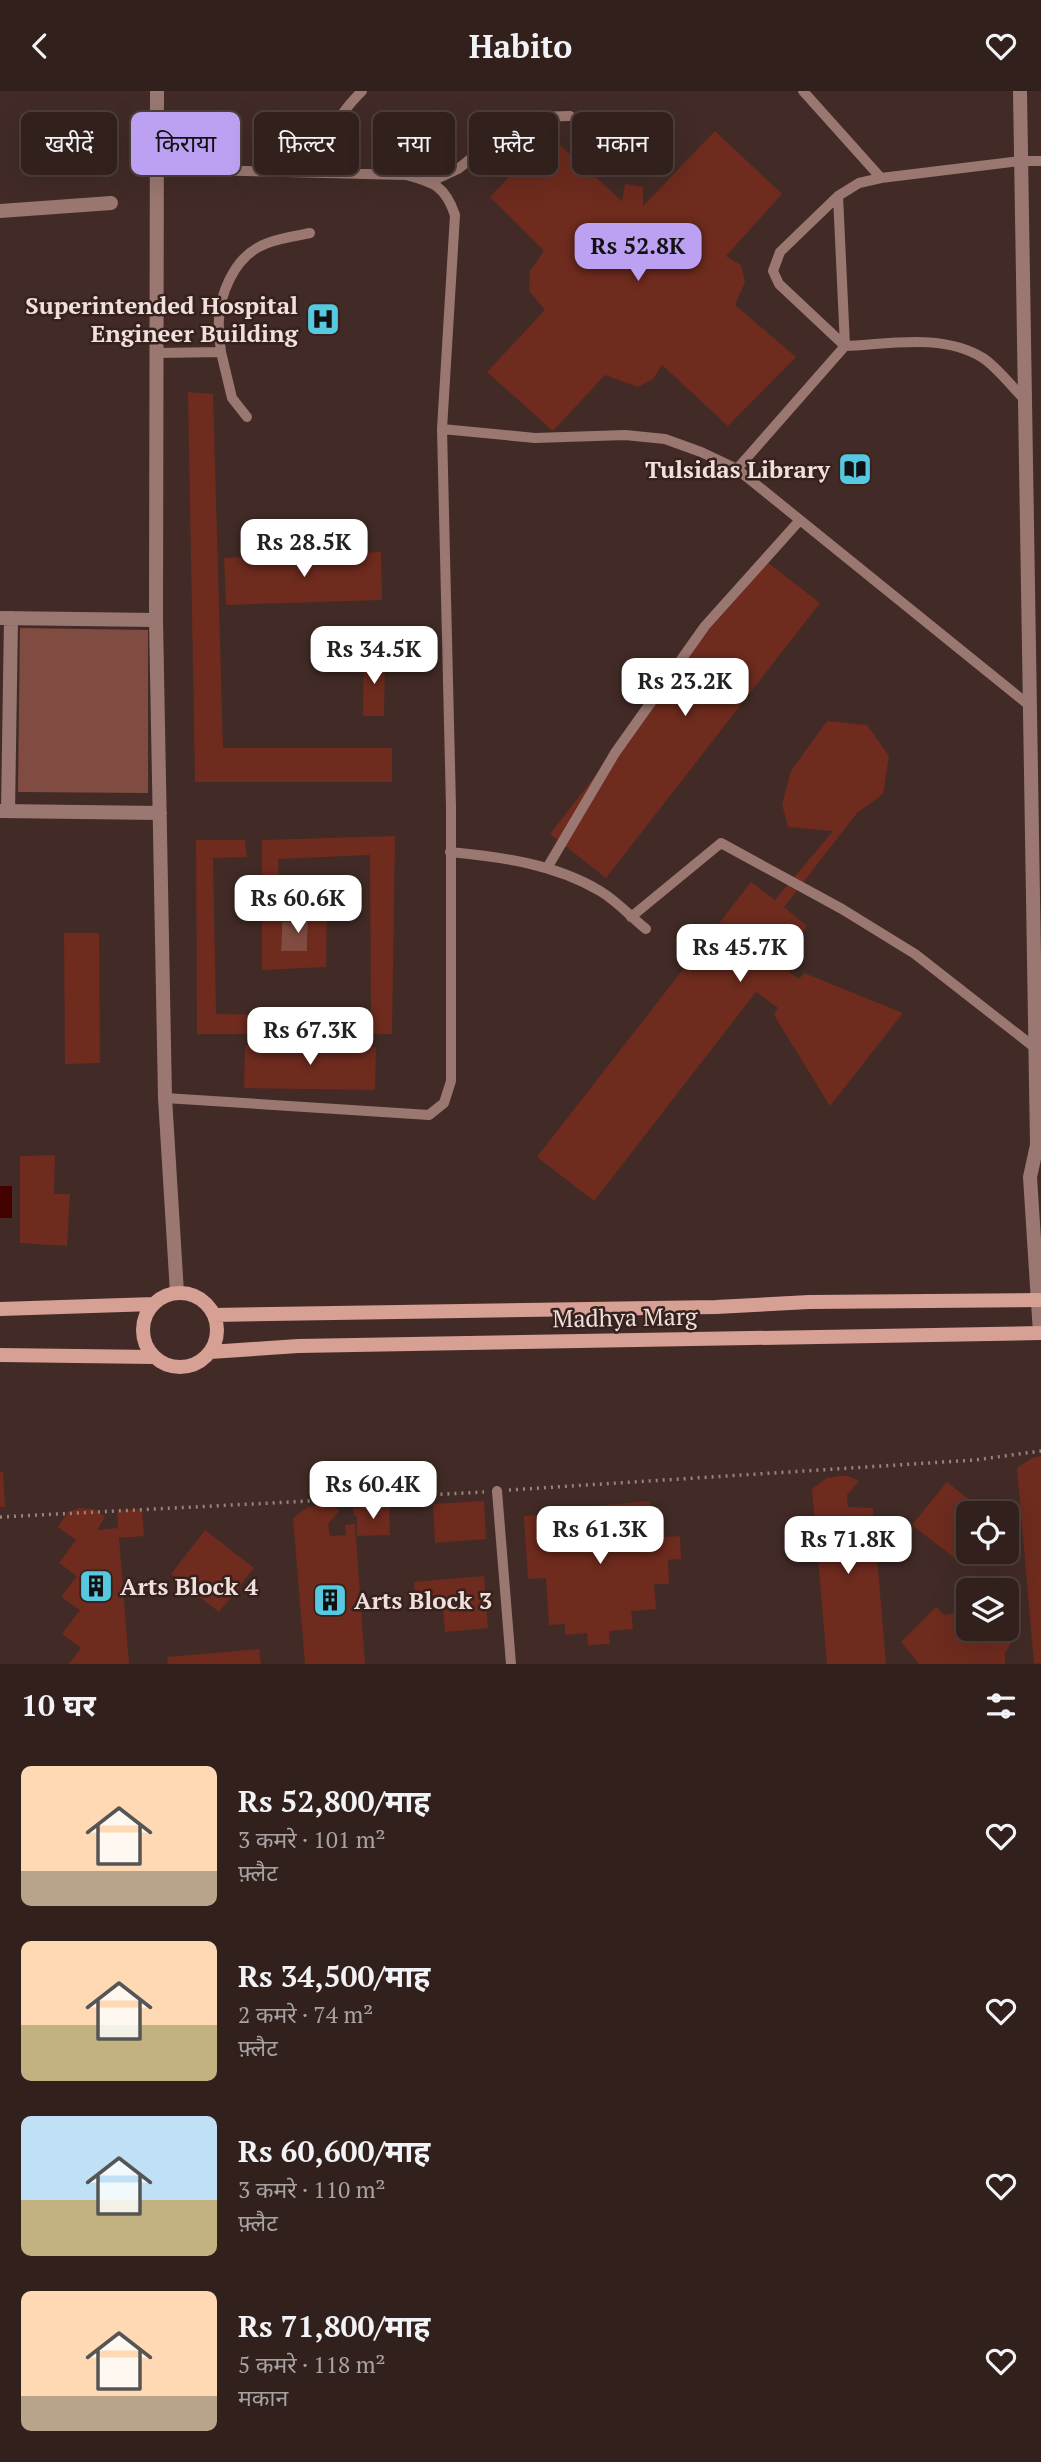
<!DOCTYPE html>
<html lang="hi">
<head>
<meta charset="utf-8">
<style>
	body { margin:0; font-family:"PT Serif","Noto Sans Devanagari",serif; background:#3d2d29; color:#f1f3f6; height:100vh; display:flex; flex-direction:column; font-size:26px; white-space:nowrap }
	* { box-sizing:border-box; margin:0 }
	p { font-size:23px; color:#a8a3a3 }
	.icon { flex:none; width:38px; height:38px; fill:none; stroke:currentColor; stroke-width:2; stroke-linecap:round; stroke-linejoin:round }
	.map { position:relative; height:1573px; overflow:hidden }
	.details { display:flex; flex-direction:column; background:#32201c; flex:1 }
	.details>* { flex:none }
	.top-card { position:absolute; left:21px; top:21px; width:999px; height:63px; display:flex; gap:14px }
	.buttons { position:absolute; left:956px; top:1410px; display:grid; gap:14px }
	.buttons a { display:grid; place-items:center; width:63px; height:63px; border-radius:10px; background:#32201c; box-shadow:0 7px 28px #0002,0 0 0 2px #4d3e3b; font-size:35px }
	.price { position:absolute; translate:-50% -60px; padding:0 16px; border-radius:14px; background:#fff; color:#222; font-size:23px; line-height:46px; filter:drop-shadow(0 2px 4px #0008) }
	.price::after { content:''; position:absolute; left:50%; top:42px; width:21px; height:16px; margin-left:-10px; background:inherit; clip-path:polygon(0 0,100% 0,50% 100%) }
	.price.current { background:#bca0f2; color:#111 }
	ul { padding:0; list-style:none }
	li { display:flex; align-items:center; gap:21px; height:175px; padding:0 21px }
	li span { display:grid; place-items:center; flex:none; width:196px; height:140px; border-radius:10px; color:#555 }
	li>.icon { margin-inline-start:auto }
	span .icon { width:84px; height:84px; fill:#fffc; stroke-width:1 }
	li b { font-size:30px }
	h2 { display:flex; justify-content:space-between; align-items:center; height:84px; padding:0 21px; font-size:30px }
	.pill { padding:0 24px; border-radius:10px; background:#32201c; box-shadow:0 7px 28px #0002,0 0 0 2px #4d3e3b; font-size:24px; line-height:63px }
	.pill.current { background:#bca0f2; color:#111 }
	header { display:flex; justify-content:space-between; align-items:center; height:91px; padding:0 21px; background:#32201c; font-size:32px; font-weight:600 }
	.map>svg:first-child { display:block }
</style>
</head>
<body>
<header><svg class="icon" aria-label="back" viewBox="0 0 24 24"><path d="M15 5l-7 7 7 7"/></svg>Habito<svg class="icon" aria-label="heart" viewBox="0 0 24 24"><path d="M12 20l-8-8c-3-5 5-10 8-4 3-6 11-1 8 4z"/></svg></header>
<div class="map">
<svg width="1041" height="1573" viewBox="0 0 1041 1573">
	<rect width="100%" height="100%" fill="#422b26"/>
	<path fill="#804c41" d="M20,537L148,539V702L18,701Z
		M282,831H308L307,860H281Z"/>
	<path fill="#430100" d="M0,1095H12V1127H0Z"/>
	<path fill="#6e2b1e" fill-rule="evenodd" d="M715,40L782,103L726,165L741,174L745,191L735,214L796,266L728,335L662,274L653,288L638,296L605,284L553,340L487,281L545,219L529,200L530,180L544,160L490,106L549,44L622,110L625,93L643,96V115Z
		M188,301L213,303L223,657H392V691H195Z
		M381,461L382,509L226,514L224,467Z
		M763,468L820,512L606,787L550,743Z
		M364,565L385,566L384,625H363Z
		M827,630L867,634L889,665L883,703L857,722L784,816L807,835L778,873L799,888L804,882L903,922L830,1015L774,924L778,917L756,901L594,1110L537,1066L751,791L775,809L833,740L788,736L782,713L791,680Z
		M395,745L392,943H197L196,749H245L247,766L213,767L216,923L371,926L370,764L278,768L280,814L327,815L326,876L262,879V749ZM282,831H308L307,860H281Z
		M64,842H99L100,972L65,973Z
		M245,954L376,956L375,999L244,997Z
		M55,1064L54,1103H70L67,1155L20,1152V1065Z
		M1041,1365V1572L1034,1573L1017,1377L1032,1367Z
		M0,1381H3L5,1416H0Z
		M840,1385H848L859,1390L847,1404L848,1416L873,1417L886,1573H827L812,1398L827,1387Z
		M947,1391L987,1423H968L969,1461L961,1472L912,1434Z
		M484,1410L486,1448L435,1452L433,1413Z
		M650,1410L651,1422L663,1421L665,1446L680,1445L681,1468L668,1469L669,1493H654L656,1518L631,1520L633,1538L609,1540L610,1553L588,1554L587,1542L565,1544V1533L549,1534L546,1487L528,1488L524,1425L557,1423L558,1435L582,1433L581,1416Z
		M329,1414L340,1419L328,1433L330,1445L346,1444L345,1434L355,1433L365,1573H305L293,1427L308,1416Z
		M389,1415L390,1444L357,1445V1425H354L353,1417Z
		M79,1417L94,1418L105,1426L97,1439L118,1437L117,1420L142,1418L144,1445L119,1447L129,1573H69L81,1557L62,1543L80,1519L61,1506L77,1485L59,1472L76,1449L58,1436L68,1421Z
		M205,1439L254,1477L219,1521L171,1483Z
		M484,1485L488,1537L445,1541L443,1516L416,1519L414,1491Z
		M936,1516L945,1524L958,1521L968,1524V1538H1006V1533L1016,1545L1005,1562V1573H919L901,1551Z
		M259,1558L261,1573H168L167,1566Z"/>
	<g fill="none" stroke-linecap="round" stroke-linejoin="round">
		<path stroke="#97837f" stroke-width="3.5" stroke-dasharray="2 5" stroke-linecap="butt" d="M509,1399L975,1369L1041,1360
			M0,1426L484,1401"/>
		<path stroke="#9a7871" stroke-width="10" d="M803,0L881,87
			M158,78L406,84C435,92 445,95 455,124L442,338L451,716V990L444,1012L429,1024L165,1007
			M330,82C328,43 334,28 362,0
			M430,91L458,78L510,36L532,26L570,25
			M221,261C220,250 218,239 219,228C220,203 234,170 257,157C273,148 292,146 310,142
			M157,262L221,261L232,307L247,326
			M1025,309C1012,296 998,277 983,267C943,242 890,253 845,255L779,193L773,180L780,161L838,105L859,92L881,87L1020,70H1041
			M442,338L535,347L625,344L665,348L701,361L737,378L1030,615
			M737,378L845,255L838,105
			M450,761C502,766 555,773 600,800C617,810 631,826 646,838
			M547,777L615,662L705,535L800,429
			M631,826L721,752L842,818L915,863L1034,956
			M497,1400L511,1573"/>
		<path stroke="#9a7871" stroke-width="14" d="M157,0L156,529L165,1007L177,1202
			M1020,0L1037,1054L1030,1086L1040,1242
			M0,120L111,112
			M0,527L156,529
			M1,720L160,722
			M8,720L11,527"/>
		<path stroke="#d6a094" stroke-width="14" d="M143 1239a37 37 0 1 1 74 0a37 37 0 1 1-74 0Z
			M0,1218L154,1213
			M214,1224L716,1216L809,1211L1041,1209
			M210,1261L298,1255L1041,1242
			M0,1264L153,1266"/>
	</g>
	<defs>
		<g id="hospital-square" transform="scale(1.75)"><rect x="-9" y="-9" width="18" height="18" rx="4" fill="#56c9e0" stroke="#37211c"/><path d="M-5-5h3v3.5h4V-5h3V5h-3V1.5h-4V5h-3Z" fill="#111"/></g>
		<g id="library-square" transform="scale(1.75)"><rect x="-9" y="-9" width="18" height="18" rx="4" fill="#56c9e0" stroke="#37211c"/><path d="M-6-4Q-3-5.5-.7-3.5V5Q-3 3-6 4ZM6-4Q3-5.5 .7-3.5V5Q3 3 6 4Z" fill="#111"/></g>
		<g id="building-square" transform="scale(1.75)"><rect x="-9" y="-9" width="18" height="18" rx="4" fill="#56c9e0" stroke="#37211c"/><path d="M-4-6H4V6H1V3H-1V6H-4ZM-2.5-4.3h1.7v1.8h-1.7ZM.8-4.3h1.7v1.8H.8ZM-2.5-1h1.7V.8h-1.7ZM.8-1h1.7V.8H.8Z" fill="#111"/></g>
	</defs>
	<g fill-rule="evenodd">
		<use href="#hospital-square" x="323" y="228"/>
		<use href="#library-square" x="855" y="378"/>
		<use href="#building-square" x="96" y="1495"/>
		<use href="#building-square" x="330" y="1509"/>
	</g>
	<g text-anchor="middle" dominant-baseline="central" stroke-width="5" stroke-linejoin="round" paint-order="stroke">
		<g font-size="24" font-weight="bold" fill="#f0e0dd" stroke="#37211c" text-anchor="end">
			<text x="298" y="214">Superintended Hospital<tspan x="298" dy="28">Engineer Building</tspan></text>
			<text x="830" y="378">Tulsidas Library</text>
			<text x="120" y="1495" text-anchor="start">Arts Block 4</text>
			<text x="354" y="1509" text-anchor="start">Arts Block 3</text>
		</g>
		<g font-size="24" fill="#f0e0dd" stroke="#37211c">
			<text transform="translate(625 1226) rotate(-1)">Madhya Marg</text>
		</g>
	</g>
</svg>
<div class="buttons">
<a><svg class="icon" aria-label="locate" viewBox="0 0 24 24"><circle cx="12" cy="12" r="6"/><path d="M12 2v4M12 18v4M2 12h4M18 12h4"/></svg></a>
<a><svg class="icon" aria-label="layers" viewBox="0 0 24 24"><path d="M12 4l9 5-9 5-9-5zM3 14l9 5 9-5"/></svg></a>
</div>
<b class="price current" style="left:638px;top:192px">Rs 52.8K</b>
<b class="price" style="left:304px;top:488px">Rs 28.5K</b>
<b class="price" style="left:374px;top:595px">Rs 34.5K</b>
<b class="price" style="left:685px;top:627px">Rs 23.2K</b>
<b class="price" style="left:298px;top:844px">Rs 60.6K</b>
<b class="price" style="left:740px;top:893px">Rs 45.7K</b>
<b class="price" style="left:310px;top:976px">Rs 67.3K</b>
<b class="price" style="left:373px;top:1430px">Rs 60.4K</b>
<b class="price" style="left:600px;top:1475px">Rs 61.3K</b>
<b class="price" style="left:848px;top:1485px">Rs 71.8K</b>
<div class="top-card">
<a class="pill">खरीदें</a>
<a class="pill current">किराया</a>
<a class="pill">फ़िल्टर</a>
<a class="pill">नया</a>
<a class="pill">फ़्लैट</a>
<a class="pill">मकान</a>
</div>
</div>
<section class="details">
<h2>10 घर<svg class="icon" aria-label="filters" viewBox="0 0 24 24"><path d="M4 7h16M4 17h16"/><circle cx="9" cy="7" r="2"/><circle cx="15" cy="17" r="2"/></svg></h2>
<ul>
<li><span style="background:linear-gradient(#ffd9b3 75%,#b9a48a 0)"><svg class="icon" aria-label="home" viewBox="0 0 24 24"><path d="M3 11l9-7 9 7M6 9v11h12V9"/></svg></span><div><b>Rs 52,800/माह</b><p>3 कमरे · 101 m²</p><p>फ़्लैट</p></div><svg class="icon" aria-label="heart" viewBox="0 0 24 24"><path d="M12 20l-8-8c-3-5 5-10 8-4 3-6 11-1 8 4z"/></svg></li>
<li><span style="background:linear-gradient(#ffd9b3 60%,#c2b280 0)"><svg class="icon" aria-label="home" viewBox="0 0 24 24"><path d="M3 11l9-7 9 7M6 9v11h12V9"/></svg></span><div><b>Rs 34,500/माह</b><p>2 कमरे · 74 m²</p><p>फ़्लैट</p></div><svg class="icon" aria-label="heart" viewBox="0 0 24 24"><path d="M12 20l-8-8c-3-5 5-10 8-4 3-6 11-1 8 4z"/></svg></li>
<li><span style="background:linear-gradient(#bfe0f5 60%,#c2b280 0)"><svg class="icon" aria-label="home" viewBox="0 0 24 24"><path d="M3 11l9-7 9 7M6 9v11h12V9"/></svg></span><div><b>Rs 60,600/माह</b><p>3 कमरे · 110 m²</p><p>फ़्लैट</p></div><svg class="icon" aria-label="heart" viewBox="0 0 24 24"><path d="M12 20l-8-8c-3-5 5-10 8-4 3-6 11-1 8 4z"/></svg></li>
<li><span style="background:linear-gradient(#ffd9b3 75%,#b9a48a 0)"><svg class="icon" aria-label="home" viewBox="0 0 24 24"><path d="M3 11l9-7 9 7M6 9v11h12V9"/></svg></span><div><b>Rs 71,800/माह</b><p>5 कमरे · 118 m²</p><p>मकान</p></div><svg class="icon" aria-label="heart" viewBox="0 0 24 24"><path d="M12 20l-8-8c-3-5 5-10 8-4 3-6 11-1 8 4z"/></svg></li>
</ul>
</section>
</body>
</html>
